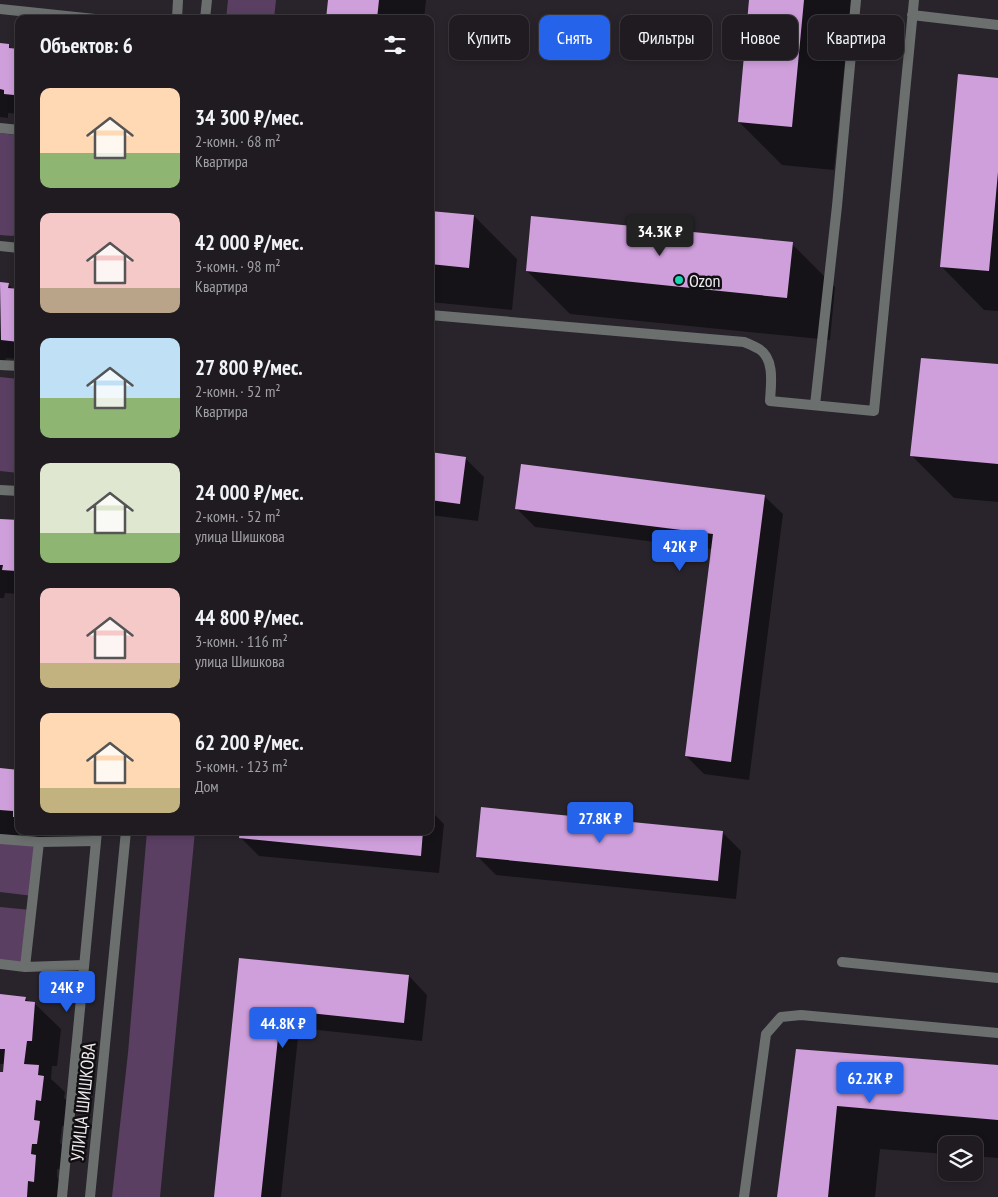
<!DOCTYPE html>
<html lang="ru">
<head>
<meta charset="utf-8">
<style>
	body { margin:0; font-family:"PT Sans Narrow",sans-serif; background:#2c282d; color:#f1f3f6; height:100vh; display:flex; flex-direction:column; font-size:19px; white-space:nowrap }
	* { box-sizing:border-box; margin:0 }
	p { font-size:16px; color:#a1a1a5 }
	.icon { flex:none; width:28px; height:28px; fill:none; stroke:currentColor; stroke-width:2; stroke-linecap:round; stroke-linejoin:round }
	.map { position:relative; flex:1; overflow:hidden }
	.panel { position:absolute; left:15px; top:15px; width:419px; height:820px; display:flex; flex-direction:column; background:#1f1b20; border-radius:10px; box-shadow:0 2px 8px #0003,0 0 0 1px #3c393e }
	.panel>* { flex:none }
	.top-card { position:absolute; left:449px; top:15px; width:474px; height:45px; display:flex; gap:10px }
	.fabs { position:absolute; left:938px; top:1136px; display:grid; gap:10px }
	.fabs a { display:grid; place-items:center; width:45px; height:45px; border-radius:10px; background:#1f1b20; box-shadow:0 2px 8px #0003,0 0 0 1px #3c393e; font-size:25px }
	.price { position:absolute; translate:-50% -42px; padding:0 11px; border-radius:5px; background:#2563eb; color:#fff; font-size:16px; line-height:32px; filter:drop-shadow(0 1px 2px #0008) }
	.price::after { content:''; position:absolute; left:50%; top:30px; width:15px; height:11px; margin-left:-8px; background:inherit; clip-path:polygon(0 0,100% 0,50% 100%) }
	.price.current { background:#222; color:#fff }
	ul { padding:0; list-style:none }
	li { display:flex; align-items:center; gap:15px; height:125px; padding:0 25px }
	li span { display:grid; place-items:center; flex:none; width:140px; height:100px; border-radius:10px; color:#555 }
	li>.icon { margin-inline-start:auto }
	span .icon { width:60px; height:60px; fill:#fffc; stroke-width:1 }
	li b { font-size:21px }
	h2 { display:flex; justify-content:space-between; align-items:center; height:60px; padding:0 25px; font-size:21px }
	.pill { padding:0 18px; border-radius:10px; background:#1f1b20; box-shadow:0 2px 8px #0003,0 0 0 1px #3c393e; font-size:18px; line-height:45px }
	.pill.current { background:#2563eb; color:#fff }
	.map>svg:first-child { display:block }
</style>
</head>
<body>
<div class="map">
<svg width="998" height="1197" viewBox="0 0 998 1197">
	<rect width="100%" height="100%" fill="#29242b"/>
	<path fill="#5a3f62" d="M228,0H276L274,19H226Z
		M0,133L15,135L19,136V234L12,236L0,235Z
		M0,377L19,379V473L0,471Z
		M147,831H195L160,1197H112L128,1053Z
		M0,839L39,842L33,896L0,892Z
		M0,907L31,910L25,967L0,964Z"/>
	<path fill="#0007" d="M329,0H426L424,19H327Z
		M751,0H851L834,170L782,165L739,122Z
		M0,44L8,45L13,50H19V114L8,113V118L0,117Z
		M998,79V311L984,310L941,266Z
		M430,212L474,216L517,259L512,310L430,302Z
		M792,244L835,287L830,340L570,314L527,271Z
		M0,284H8L14,290H19V359L6,358L5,363H0Z
		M998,366V502L954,498L911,455Z
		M430,454L465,458L484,477L478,521L430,515Z
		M764,496L783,514L749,780L704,774L686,756L712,549L535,527L516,508Z
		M0,520L19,522V589H16V594L5,593L4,598H0Z
		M0,768L2,770L19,771V831H76V840L40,842L34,836L18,835V840L0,839Z
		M430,810L444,824L439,873L259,856L241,838V831H430Z
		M722,832L741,851L736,899L496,875L477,856Z
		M240,959L409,976L427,995L422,1041L299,1028L281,1197H215Z
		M25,998L30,1003L35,1004L61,1029L57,1066H52L51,1079L65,1092L64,1098L70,1103L67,1126H62L60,1143L65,1148L63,1170L57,1169V1177L61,1182L60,1197H0V1073L4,1074L5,1064H0V1000Z
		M797,1050L998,1066V1158L974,1156V1145H946V1154L880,1149L875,1197H779Z"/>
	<path fill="#cf9fdc" d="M328,0H379L377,19H326Z
		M749,0H804L792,127L738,122Z
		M0,43L9,44V48L19,49V101H14V95L4,94V90L0,89Z
		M958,74L998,78V172L989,271L940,267Z
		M430,211L474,215L469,268L430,264Z
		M531,216L793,242L787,298L526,271Z
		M0,282L9,283L8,288L19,289V342L1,340Z
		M921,358L998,364V464L910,456Z
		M430,452L466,457L460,504L430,500Z
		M521,464L765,495L731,762L685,756L713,534L515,509Z
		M0,519L19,520V567H17L16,571L2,570L3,565H0Z
		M0,768L19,770V817H13V811L0,810Z
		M481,807L723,831L718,881L476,857Z
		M240,831H423L421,856L239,838Z
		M239,958L409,975L404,1023L281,1010L261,1197H214Z
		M0,994L26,997L25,1001L35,1002L32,1041H27L24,1064L39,1065L38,1075L44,1076L41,1101L36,1100L34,1120L40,1121L37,1144H32L31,1154L36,1155L34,1182L28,1181L27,1197H0V1072H3L5,1049H0Z
		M796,1049L998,1065V1120L837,1106L828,1197H777Z"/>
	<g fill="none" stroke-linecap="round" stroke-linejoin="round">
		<path stroke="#6b706f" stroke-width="10" d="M0,9L95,19
			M912,15L998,25
			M0,128L19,130
			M0,246L19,248
			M430,315L744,342C749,344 754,346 759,349C775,359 771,384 770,401L874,411L914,0
			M0,365L19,366
			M815,405L837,206L856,0
			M0,490L19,491
			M0,839L39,842L96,841
			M842,962L998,978
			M0,964L25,967L84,965
			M25,967L39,842
			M744,1197L766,1034L781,1017L801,1015L998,1033"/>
		<path stroke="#6b706f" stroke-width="10" d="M177,19L178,0
			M205,19L207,0
			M62,1197L97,831
			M90,1197L126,831"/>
	</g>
	<circle fill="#19d5b2" stroke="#110e11" stroke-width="2" cx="679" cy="280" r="5"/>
	<g text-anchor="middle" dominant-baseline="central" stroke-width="5" stroke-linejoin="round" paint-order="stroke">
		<g font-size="18" fill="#efecf0" stroke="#110e11" text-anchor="start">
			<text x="689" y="280">Ozon</text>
		</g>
		<g font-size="18" fill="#efecf0" stroke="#110e11">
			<text transform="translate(83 1102) rotate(-84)">УЛИЦА ШИШКОВА</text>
		</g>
	</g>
</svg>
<div class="fabs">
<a><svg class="icon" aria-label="layers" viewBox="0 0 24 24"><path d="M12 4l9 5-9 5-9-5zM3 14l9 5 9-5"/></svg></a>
</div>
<b class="price current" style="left:660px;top:257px">34.3K ₽</b>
<b class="price" style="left:680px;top:572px">42K ₽</b>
<b class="price" style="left:600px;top:844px">27.8K ₽</b>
<b class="price" style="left:67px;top:1013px">24K ₽</b>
<b class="price" style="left:283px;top:1049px">44.8K ₽</b>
<b class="price" style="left:870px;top:1104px">62.2K ₽</b>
<div class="top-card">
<a class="pill">Купить</a>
<a class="pill current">Снять</a>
<a class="pill">Фильтры</a>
<a class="pill">Новое</a>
<a class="pill">Квартира</a>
</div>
<section class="panel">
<h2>Объектов: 6<svg class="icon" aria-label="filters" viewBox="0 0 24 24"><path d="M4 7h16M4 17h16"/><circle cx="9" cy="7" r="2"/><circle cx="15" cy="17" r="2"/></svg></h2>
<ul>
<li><span style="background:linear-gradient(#ffd9b3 65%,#8fb573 0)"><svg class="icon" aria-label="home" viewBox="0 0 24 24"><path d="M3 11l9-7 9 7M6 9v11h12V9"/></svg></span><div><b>34 300 ₽/мес.</b><p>2-комн. · 68 m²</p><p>Квартира</p></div></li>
<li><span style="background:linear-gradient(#f6c9c9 75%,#b9a48a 0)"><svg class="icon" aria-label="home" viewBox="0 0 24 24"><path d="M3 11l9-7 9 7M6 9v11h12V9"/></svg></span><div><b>42 000 ₽/мес.</b><p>3-комн. · 98 m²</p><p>Квартира</p></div></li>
<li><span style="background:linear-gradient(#bfe0f5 60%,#8fb573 0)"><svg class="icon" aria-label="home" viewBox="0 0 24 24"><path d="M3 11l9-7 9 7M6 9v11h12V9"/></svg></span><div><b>27 800 ₽/мес.</b><p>2-комн. · 52 m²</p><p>Квартира</p></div></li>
<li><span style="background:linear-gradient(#dfe7d0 70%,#8fb573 0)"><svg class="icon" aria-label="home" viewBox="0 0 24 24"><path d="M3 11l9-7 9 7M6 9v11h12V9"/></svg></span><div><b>24 000 ₽/мес.</b><p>2-комн. · 52 m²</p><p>улица Шишкова</p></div></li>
<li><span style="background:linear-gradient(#f6c9c9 75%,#c2b280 0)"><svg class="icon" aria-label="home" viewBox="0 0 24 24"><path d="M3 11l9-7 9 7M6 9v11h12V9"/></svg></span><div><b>44 800 ₽/мес.</b><p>3-комн. · 116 m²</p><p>улица Шишкова</p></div></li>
<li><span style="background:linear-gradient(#ffd9b3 75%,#c2b280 0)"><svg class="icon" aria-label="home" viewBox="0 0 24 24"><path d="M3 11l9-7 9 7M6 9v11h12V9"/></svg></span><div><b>62 200 ₽/мес.</b><p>5-комн. · 123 m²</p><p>Дом</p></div></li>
</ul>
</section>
</div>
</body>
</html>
